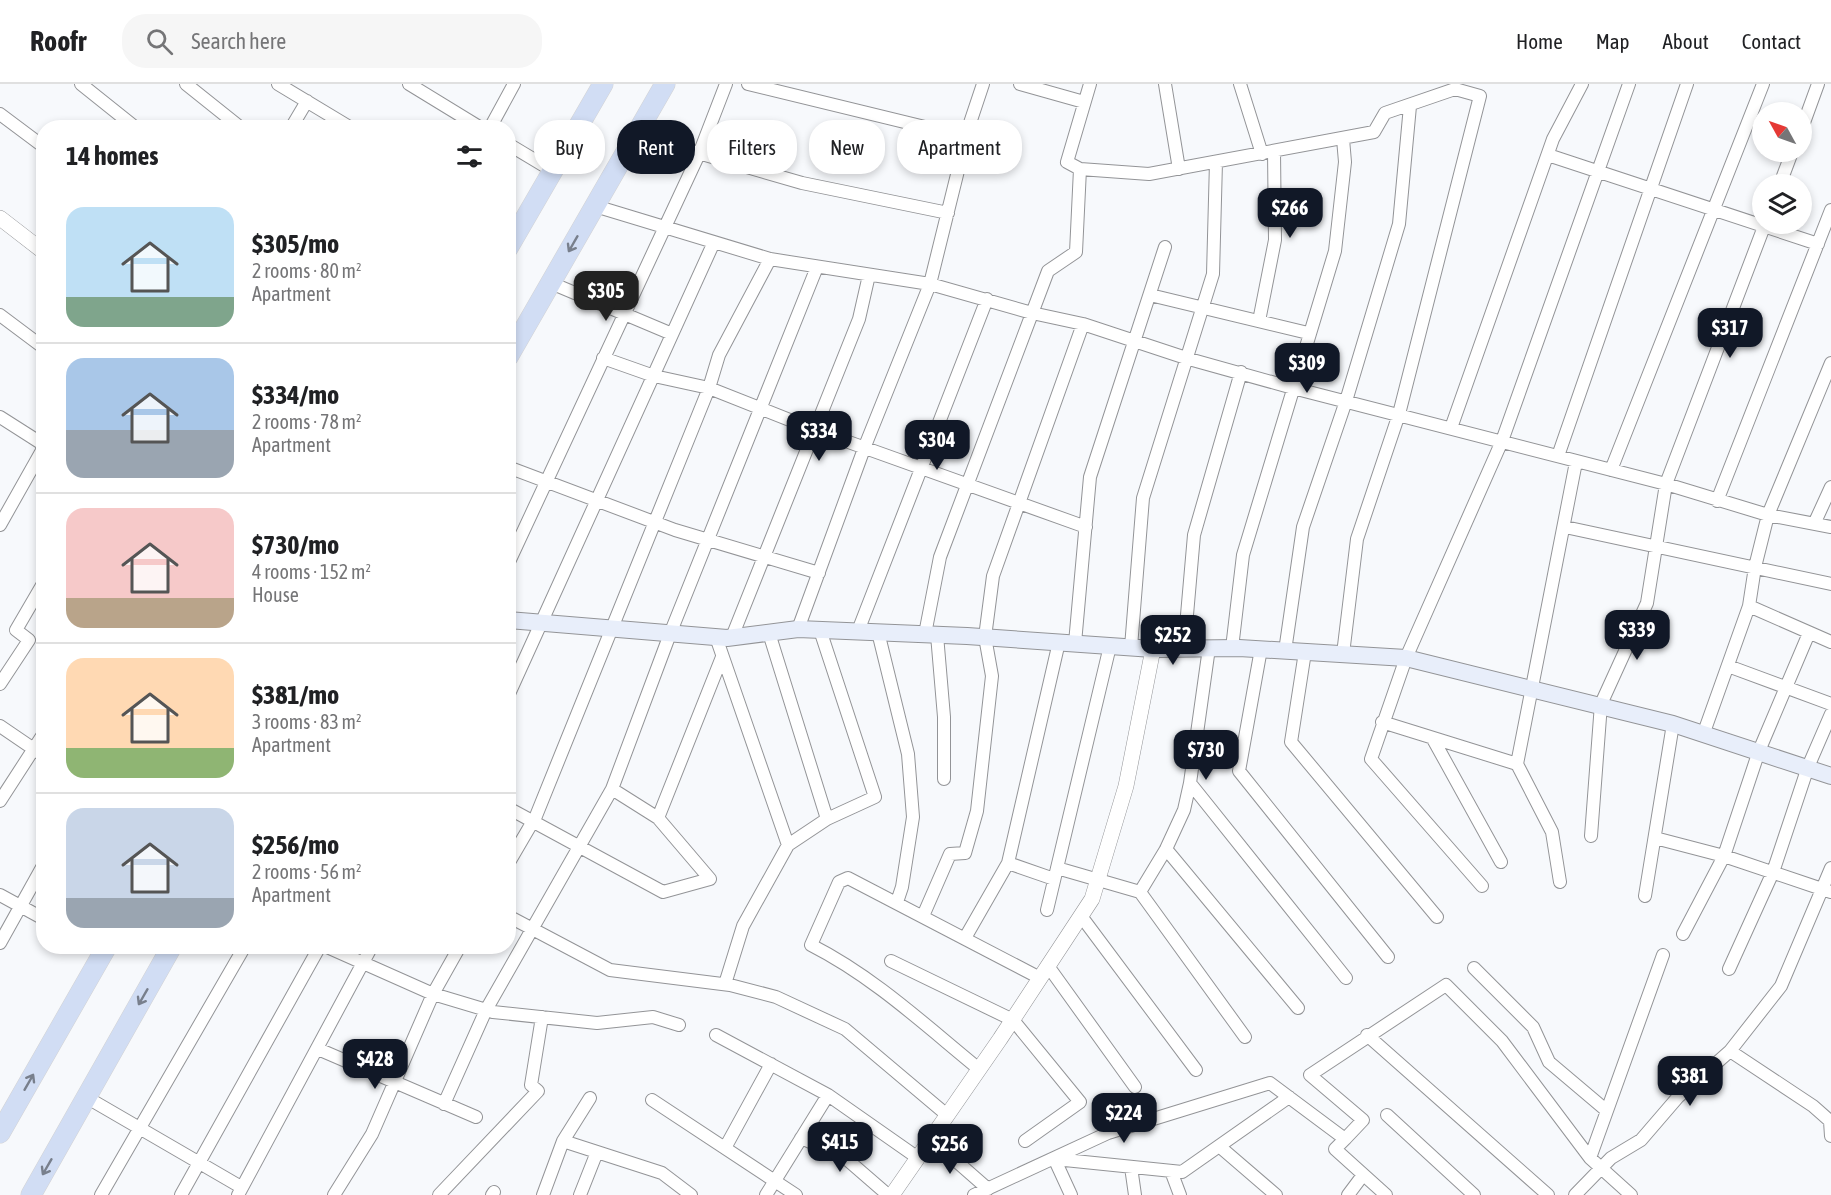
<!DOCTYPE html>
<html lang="en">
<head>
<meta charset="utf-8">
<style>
	body { margin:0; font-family:"Asap Condensed",sans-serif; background:#f6f6f6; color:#202124; height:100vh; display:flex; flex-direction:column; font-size:22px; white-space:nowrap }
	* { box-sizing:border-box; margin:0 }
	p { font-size:20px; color:#757577 }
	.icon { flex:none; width:33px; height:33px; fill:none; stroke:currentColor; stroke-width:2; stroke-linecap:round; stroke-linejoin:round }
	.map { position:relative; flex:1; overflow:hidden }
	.sheet { position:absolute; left:36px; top:36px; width:480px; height:834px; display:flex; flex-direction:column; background:#fff; border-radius:24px; box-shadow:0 3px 9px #0003 }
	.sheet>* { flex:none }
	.hud { position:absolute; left:534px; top:36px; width:570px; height:54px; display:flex; gap:12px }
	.needle { width:39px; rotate:310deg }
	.fabs { position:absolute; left:1752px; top:18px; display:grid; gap:12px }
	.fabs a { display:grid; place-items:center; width:60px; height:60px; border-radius:50%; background:#fff; box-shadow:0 3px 9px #0003; font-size:30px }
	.price { position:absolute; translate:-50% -51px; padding:0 14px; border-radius:12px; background:#111827; color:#fff; font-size:20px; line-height:39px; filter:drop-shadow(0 2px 3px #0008) }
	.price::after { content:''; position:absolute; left:50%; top:36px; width:18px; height:14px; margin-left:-9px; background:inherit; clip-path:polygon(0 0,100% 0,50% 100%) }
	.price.active { background:#222; color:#fff }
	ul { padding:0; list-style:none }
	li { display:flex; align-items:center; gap:18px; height:150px; padding:0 30px }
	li+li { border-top:2px solid #e0e0e0 }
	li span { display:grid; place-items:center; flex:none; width:168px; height:120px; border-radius:18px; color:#555 }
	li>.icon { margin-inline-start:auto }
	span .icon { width:72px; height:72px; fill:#fffc; stroke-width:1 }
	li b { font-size:26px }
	h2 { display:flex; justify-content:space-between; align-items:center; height:72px; padding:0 30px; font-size:26px }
	.tag { padding:0 21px; border-radius:24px; background:#fff; box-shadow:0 3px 9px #0003; font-size:21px; line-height:54px }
	.tag.active { background:#111827; color:#fff }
	header { display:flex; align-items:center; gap:36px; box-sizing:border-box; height:84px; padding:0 30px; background:#fff; border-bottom:2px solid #e0e0e0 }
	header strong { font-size:28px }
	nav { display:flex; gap:33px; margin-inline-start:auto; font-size:21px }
	.search { width:420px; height:54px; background:#f6f6f6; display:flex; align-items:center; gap:15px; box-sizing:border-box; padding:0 21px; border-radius:24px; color:#757577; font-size:22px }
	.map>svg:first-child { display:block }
</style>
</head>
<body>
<header>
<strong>Roofr</strong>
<div class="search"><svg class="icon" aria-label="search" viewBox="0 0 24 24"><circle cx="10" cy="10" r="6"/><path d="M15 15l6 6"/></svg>Search here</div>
<nav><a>Home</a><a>Map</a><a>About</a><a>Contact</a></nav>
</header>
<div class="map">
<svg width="1831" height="1111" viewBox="0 0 1831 1111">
	<rect width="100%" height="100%" fill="#f7f9fc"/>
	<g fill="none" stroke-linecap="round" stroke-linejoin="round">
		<g stroke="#939497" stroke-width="14">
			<path id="minor" d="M81,0L136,44
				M186,0L241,44
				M278,0L351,44
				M409,0L481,44
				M748,0L966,53
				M1020,0L1084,18
				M1165,0L1179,85
				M1240,0L1262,70
				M0,30L44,63
				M291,44L307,17
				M490,44L514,0
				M1802,44L1818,0
				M636,51L802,99L948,129
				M508,60L553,87
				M1548,71L1818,160
				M1080,85L1149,90L1374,48L1385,29L1455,5L1480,12L1399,330L1357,455L1343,570
				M1780,100L1792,68
				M595,122L770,175L930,200L1032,229L1083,240L1189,275L1293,304L1666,400L1768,431L1831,443
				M551,199L672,250
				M1150,211L1308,249
				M0,231L44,264
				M1259,237L1275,156L1274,68
				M603,274L654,292L709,304L815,346L1086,443
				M0,333L44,361
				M1451,344L1553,55L1582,0
				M1558,372L1687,0
				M508,383L675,446L819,489
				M1611,386L1763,0
				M1717,417L1831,126
				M1815,438L1831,403
				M0,441L44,363
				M1565,443L1831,500
				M508,480L699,70L726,0
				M1749,522L1831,558
				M798,545L865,362L930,200L969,42L983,0
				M858,547L987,215
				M878,548L908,670L913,733L902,803L897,818
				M769,549L827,735
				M925,550L940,473L1048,187L1076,168L1080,85L1067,78L1090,0
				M937,551L944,633V695
				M716,553L788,761
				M732,553L859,235L869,191
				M1075,559L1090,393L1165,163
				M1131,563L1143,414L1213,190L1216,78
				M1232,564L1243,471L1335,167L1345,78L1343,55
				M1184,565L1194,451L1241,288
				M1261,565L1239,687L1388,873
				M1285,567L1303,443L1346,317L1399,140L1410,22
				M1305,568L1291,658L1437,833
				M1728,582L1831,620
				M0,600L29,556L16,546L44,498
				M508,612L714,158
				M1382,638L1517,680
				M0,642L44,672
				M1703,651L1749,522L1755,483L1768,431L1831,279
				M1433,655L1501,778
				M1190,699L1346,894
				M0,717L44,649
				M508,724L663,808L710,795L658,734L612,705
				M658,734L722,573
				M1591,752L1601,620L1647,519L1666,400L1765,140
				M1655,754L1724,772L1831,808
				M1166,765L1298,924
				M1008,779L1054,795
				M508,780L536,732L709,304L719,271L770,175
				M1057,784L1140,808L1245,953
				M1560,798L1552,748L1517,680L1576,378
				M1482,802L1371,675L1406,574L1502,357L1629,0
				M1140,808L1166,765L1184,726L1190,699L1209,564
				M0,811L44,835
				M1645,812L1673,640
				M1047,826L1110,562
				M508,832L610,886L730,901L776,913L845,945L947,1031
				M923,832L950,770L965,769L977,727L992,592L985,553L993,492L1083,240
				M1081,832L1196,986
				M1683,850L1724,772L1759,667L1809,549
				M965,854L1008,779L1059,558
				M0,859L44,780
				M325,862L433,910L493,928L597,939L653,933L679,941
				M891,877L1013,936L1080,1018L1025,1057
				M1048,882L1135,1003
				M1474,884L1533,943L1549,978L1607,1027
				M1729,885L1773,788L1808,683L1831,630
				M725,900L743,842L788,761L827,735L875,713L820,546
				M716,951L828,1011L918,1074
				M1367,951L1548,1111
				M318,965L476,1033
				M1730,967L1781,902L1831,784
				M979,985C925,941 874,893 811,861L839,798L848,794L1040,894
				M86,1013L241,1103
				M652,1016L796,1111
				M444,1020L486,926L612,705L670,550L817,183
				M1387,1031L1474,1111
				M801,1054L843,1072L888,1111
				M931,1055L988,1105
				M1345,1055L1363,1036L1310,991L1446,901L1502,957L1590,1074L1631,1111
				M563,1057L662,1089L691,1111
				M1219,1062L1276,1111
				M725,1064L771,980
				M1054,1074L1071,1111
				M1590,1074L1663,871
				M1055,1075L1182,1088L1289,1013
				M1131,1083L1135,1111
				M1171,1087L1180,1111
				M101,1111L245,862
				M181,1111L320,862
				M238,1111L372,862
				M334,1111L372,1050L433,910L460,862
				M439,1111L538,1007L531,1001L542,933
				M492,1111L494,1108
				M543,1111L563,1057L590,1014
				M580,1111L597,1068
				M766,1111L828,1011
				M974,1111L1108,1049L1270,999L1345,1055L1335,1065L1386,1111
				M1348,1111L1363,1091
				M1575,1111L1611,1074L1641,1056L1678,1013L1730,967L1813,1022L1830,1037L1831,1052"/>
		</g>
		<g stroke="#939497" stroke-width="16">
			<path id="tertiary" d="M0,134L44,168
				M892,1111L1000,955L1092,815L1126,702L1153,565"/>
		</g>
		<g stroke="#939497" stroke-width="18">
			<path id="secondary" d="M508,536L727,554L798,545L967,552L1153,565L1239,564L1406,574L1673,640L1831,692"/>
		</g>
		<g stroke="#d3d3d4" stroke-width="21">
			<path id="primary" d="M508,164L603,0
				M508,273L665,0
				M0,1049L107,862
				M31,1111L172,862"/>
		</g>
		<use href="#minor" stroke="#fff" stroke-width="12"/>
		<use href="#tertiary" stroke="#fff" stroke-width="15"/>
		<use href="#secondary" stroke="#e8eefa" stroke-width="16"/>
		<use href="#primary" stroke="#d1ddf4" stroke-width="20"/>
	</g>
	<defs><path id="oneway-shaft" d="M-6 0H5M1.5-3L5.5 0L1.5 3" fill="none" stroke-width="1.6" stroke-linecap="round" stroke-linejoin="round" transform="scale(1.5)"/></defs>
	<g stroke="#787f8c">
		<use href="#oneway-shaft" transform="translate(573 160) rotate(120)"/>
		<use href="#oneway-shaft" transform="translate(143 913) rotate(120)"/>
		<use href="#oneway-shaft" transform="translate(29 998) rotate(-60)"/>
		<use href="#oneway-shaft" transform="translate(47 1083) rotate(120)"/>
	</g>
</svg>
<div class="fabs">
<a><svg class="needle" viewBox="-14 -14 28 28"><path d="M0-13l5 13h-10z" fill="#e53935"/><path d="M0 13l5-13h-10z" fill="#757577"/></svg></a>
<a><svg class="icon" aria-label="layers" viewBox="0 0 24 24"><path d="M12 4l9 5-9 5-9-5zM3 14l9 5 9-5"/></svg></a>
</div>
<b class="price" style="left:1290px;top:155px">$266</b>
<b class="price active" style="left:606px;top:238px">$305</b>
<b class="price" style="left:1730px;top:275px">$317</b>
<b class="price" style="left:1307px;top:310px">$309</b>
<b class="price" style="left:819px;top:378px">$334</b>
<b class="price" style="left:937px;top:387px">$304</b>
<b class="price" style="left:1637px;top:577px">$339</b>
<b class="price" style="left:1173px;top:582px">$252</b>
<b class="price" style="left:1206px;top:697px">$730</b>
<b class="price" style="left:375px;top:1006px">$428</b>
<b class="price" style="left:1690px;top:1023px">$381</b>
<b class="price" style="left:1124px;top:1060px">$224</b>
<b class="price" style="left:840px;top:1089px">$415</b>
<b class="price" style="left:950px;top:1091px">$256</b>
<div class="hud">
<a class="tag">Buy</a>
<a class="tag active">Rent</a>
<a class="tag">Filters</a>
<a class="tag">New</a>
<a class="tag">Apartment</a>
</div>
<section class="sheet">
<h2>14 homes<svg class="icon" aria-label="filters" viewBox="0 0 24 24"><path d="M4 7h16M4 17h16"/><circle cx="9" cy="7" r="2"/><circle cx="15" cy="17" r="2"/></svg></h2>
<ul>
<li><span style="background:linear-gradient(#bfe0f5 75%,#7fa58c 0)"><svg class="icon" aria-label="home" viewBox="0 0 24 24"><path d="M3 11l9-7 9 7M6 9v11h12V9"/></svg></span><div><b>$305/mo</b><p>2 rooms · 80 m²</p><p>Apartment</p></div></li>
<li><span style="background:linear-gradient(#a9c7e8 60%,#9aa5b1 0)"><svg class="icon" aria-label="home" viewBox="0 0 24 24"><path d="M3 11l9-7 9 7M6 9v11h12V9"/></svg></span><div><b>$334/mo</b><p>2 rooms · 78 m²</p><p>Apartment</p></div></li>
<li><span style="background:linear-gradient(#f6c9c9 75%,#b9a48a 0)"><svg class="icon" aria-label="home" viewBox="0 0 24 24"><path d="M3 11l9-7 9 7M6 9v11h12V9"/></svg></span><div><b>$730/mo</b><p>4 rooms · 152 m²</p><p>House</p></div></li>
<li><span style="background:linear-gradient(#ffd9b3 75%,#8fb573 0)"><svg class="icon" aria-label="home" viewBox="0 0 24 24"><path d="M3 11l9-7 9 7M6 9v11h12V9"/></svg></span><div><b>$381/mo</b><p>3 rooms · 83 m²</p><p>Apartment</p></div></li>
<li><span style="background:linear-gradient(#c9d6e8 75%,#9aa5b1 0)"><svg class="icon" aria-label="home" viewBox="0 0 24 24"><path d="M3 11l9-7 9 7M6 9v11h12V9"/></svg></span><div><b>$256/mo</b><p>2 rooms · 56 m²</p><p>Apartment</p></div></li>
</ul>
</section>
</div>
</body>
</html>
